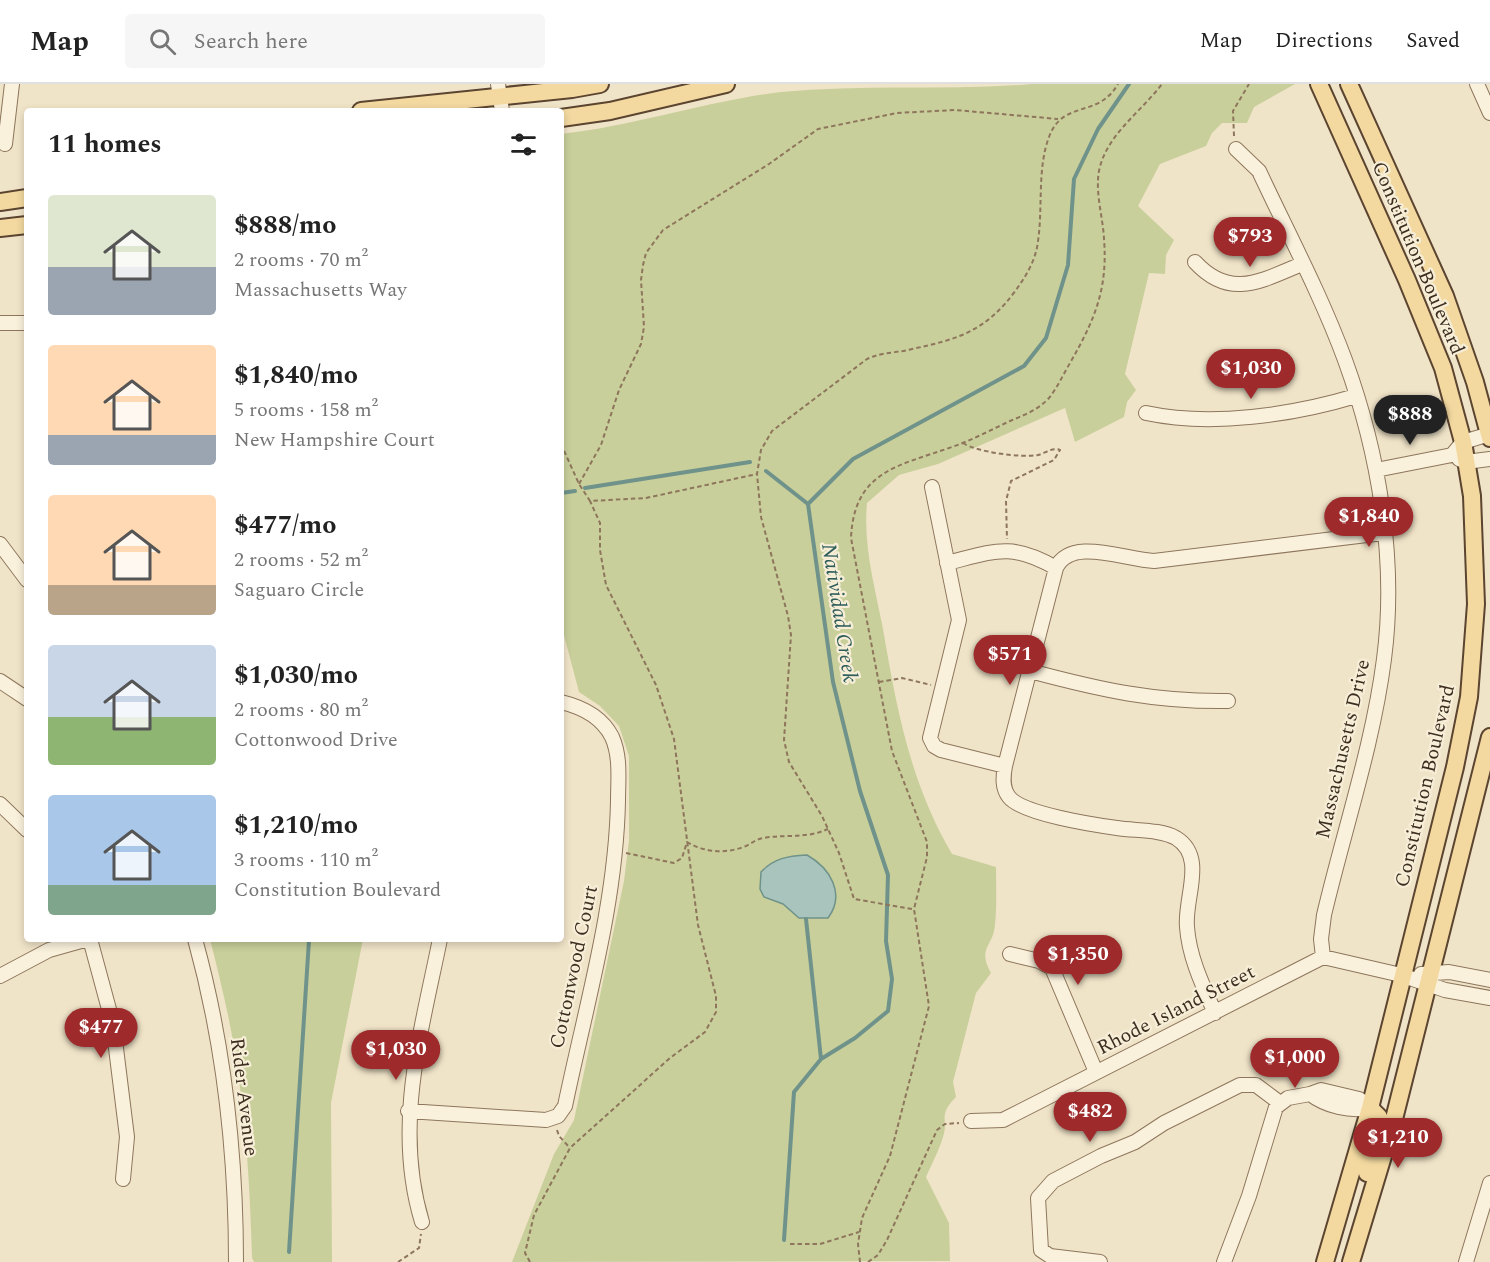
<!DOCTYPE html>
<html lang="en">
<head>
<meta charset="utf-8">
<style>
	body { margin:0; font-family:Spectral,serif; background:#f6f6f6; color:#222; height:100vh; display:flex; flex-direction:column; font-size:22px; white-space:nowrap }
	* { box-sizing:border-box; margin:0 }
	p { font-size:20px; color:#767676 }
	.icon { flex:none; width:33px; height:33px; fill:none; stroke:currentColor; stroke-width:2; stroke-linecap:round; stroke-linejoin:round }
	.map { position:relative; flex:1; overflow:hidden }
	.drawer { position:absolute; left:24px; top:24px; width:540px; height:834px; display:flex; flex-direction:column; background:#fff; border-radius:6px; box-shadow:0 3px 9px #0003 }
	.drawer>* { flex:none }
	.price { position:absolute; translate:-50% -51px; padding:0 14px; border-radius:21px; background:#9e2a2b; color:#fff; font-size:20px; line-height:39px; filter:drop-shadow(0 2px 3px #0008) }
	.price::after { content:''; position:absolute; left:50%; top:36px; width:18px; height:14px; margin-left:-9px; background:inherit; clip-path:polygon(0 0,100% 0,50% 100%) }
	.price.active { background:#222; color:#fff }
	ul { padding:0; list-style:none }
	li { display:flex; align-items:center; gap:18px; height:150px; padding:0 24px }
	li span { display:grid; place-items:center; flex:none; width:168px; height:120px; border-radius:6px; color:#555 }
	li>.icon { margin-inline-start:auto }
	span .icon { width:72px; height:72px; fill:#fffc; stroke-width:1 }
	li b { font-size:26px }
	h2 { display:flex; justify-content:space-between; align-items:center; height:72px; padding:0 24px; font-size:26px }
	header { display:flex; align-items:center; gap:36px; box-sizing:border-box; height:84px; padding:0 30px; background:#fff; border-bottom:2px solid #e0e0e0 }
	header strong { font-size:28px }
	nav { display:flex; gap:33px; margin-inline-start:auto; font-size:21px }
	.search { width:420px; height:54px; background:#f6f6f6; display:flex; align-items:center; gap:15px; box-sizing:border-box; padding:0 21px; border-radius:6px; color:#767676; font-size:22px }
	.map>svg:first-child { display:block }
</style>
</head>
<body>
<header>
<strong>Map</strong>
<div class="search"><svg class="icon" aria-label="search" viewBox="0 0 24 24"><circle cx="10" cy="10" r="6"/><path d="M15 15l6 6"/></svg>Search here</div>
<nav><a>Map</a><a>Directions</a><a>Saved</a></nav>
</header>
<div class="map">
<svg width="1490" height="1178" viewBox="0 0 1490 1178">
	<rect width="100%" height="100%" fill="#f0e4c8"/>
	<path fill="#c9cf9b" d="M1032,0H1295L1254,23L1247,39H1222L1212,49L1206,62L1160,80L1138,122L1174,156L1166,171L1165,190L1149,189L1125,290L1136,306L1127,318L1124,333L1075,358L1065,324L938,380L899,391L867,419C863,463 875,503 883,545C897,626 910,698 952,770L996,783C996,802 997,822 995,841C993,863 977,864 991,889L976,909L953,998L956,1013C937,1032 949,1035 943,1053C939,1066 932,1080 926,1093L949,1139L950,1177L512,1178L554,1070L574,1036L624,797L629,756V672L619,642L600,622L579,608L561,540V50C635,42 707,17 781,8C864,0 949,7 1032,0Z
		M210,855H363L331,1019L332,1178H254L252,1174C250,1103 246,1033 234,963C228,927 219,891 210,855Z"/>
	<path fill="#a9c4bc" stroke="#6f938a" stroke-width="1.5" d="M807,771C830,784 846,810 828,834H799L783,820L764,813L760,805L761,788C774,774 788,772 807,771Z"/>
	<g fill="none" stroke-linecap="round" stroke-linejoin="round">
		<path stroke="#6f938a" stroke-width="4" d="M766,387L808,420
			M585,404L750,378
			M561,409L575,407
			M808,420L853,375L1024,282L1046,254L1068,181L1074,95L1098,45L1129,0
			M806,835L821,975
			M784,1156L794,1008L821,975L855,954L888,927L892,895L886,857L888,791L860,707L833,598L808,420
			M289,1168L309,856"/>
		<g stroke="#8d765c" stroke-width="16">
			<path id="minor" d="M498,0L502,27
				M1477,0L1490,29
				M5,60L12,0
				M1236,65L1259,87C1288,149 1321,211 1345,276C1379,369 1397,477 1384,575C1373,661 1344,746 1324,831L1321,855L1323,873
				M1195,178C1230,216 1261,197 1302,180
				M0,239H27
				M1146,329C1211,343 1293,331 1356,312
				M1459,375L1466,378L1490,375
				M1376,386L1452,371L1463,358L1490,350
				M932,403L959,536L930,654L934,662L941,666L1005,682
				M0,460L27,496
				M947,479C995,467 1011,458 1056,484
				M1030,587C1101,606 1155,618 1228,617
				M0,597L27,615
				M0,720L27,746
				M90,855L113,940L127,1053L123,1095
				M195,855C224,960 236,1069 236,1178
				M1010,870L1039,877L1052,884L1096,988
				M1421,890L1449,888L1490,896
				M0,892L49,866L88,855
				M1215,929C1203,902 1189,873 1187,843C1184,814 1207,773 1176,754C1160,745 1135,747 1117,744C1095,741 1022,730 1009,713C1002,704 1003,693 1005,682L1056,484C1071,452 1125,476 1154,477L1383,449
				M1321,1006L1359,1015L1370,1024C1350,1028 1326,1022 1310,1010Z
				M408,1027L546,1036L558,1032L565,1022C586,921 616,820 618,717C618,696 621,673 612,653C602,633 582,623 561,618
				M971,1037L1003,1036L1323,873L1401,891L1445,906L1490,914
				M422,1138C393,1043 421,949 440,855
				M1100,1178L1050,1172L1041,1166L1038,1114L1053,1097L1101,1072L1135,1058L1164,1039L1240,1001H1256L1280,1019
				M1224,1178L1249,1112L1276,1023L1288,1014L1310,1010
				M1466,1178L1490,1099"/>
		</g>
		<g stroke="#5b4430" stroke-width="20">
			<path id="major" d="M1319,0L1407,196L1443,284L1463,358L1472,412L1476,520L1469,613L1455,683L1370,1024L1325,1178
				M1349,0L1445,212L1475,298L1490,354
				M361,27L572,5L600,0
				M561,34L610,27L726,0
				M0,118L27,114
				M0,144L27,141
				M1367,1089L1380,1040L1379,1033L1370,1024
				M1351,1178L1393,1039L1490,653"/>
		</g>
		<path stroke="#8d765c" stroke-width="2" stroke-dasharray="4.5 3" stroke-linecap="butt" d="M1234,52L1233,27L1249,0
			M963,359C976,368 1022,374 1038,371C1046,369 1052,363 1060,366L1054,376L1011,397L1006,417L1007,455
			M561,360L579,400L590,417L646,414L757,390
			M579,400L601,361L619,306L641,260L644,243L641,196L643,181L646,169L663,146L769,80L818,45L897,29L955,26L1058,35
			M879,598L902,594L931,601
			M626,769L674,779L682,774L687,758C706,769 726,770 746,762C752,759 757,755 763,754C786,750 806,755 828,745
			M912,825L854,815L839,769L822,732L789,678L784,656L791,551L788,532L761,433L757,390L761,366L772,347L867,275C882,268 897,269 912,265C959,255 986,247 1016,206C1026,192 1036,176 1038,157C1043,124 1037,85 1049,53C1063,15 1098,35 1118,0
			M557,1046L559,1052L570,1064
			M790,1160H820L859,1148
			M398,1178L419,1164L421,1150
			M530,1178L525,1169L534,1131L570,1064L670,974L705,948L716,928V912L698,841L674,655L656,601L606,501L600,466V439L590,417
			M860,1178L858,1160L862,1134L890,1072L929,922L914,825L927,773V758L892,667L851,454C854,387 898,382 952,363C972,356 991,346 1010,337C1024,331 1038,326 1049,314C1057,304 1063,291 1070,279C1094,237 1108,206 1104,155C1103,133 1095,109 1099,87C1106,51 1141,28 1162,0
			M868,1178L878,1171L887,1156L937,1046L945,1040L959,1039"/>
		<use href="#minor" stroke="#faf1dc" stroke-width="14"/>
		<use href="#major" stroke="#f3d9a0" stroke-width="16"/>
	</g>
	<g text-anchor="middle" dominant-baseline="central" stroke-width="4.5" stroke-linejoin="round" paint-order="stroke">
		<g font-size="20" fill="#3d2e20" stroke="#f7eed8">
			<text transform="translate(1418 174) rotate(67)">Constitution Boulevard</text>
			<text transform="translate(1343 665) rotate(-77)">Massachusetts Drive</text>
			<text transform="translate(1425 702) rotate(-77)">Constitution Boulevard</text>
			<text transform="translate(574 883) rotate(-78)">Cottonwood Court</text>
			<text transform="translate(1176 926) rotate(-27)">Rhode Island Street</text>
			<text transform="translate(244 1013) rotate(83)">Rider Avenue</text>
		</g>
		<g font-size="21" font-style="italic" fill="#2f5d5a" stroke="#f7eed8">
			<text transform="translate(839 529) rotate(81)">Natividad Creek</text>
		</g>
	</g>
</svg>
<b class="price" style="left:1250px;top:184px">$793</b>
<b class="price" style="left:1251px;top:316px">$1,030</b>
<b class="price active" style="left:1410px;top:362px">$888</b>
<b class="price" style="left:1369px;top:464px">$1,840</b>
<b class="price" style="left:1010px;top:602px">$571</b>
<b class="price" style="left:1078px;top:902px">$1,350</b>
<b class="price" style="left:101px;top:975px">$477</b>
<b class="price" style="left:396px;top:997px">$1,030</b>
<b class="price" style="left:1295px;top:1005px">$1,000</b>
<b class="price" style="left:1090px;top:1059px">$482</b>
<b class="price" style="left:1398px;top:1085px">$1,210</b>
<section class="drawer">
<h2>11 homes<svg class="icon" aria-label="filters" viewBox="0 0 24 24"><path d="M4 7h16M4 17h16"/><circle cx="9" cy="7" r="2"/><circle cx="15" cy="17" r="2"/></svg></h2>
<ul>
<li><span style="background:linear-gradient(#dfe7d0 60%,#9aa5b1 0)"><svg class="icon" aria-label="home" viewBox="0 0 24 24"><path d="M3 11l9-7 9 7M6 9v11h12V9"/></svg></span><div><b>$888/mo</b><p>2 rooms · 70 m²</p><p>Massachusetts Way</p></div></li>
<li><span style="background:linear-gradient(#ffd9b3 75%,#9aa5b1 0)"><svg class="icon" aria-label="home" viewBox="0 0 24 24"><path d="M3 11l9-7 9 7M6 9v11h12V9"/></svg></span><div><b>$1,840/mo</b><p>5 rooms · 158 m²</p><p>New Hampshire Court</p></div></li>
<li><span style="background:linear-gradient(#ffd9b3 75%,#b9a48a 0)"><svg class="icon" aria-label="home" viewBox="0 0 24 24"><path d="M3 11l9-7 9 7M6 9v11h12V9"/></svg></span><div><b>$477/mo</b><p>2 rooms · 52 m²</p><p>Saguaro Circle</p></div></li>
<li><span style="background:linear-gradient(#c9d6e8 60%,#8fb573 0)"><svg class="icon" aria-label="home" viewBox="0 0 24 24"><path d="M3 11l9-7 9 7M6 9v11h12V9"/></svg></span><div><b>$1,030/mo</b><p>2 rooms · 80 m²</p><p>Cottonwood Drive</p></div></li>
<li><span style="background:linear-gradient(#a9c7e8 75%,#7fa58c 0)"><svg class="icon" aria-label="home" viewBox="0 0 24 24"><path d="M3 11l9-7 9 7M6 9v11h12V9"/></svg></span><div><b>$1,210/mo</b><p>3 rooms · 110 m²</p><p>Constitution Boulevard</p></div></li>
</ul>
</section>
</div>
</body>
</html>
